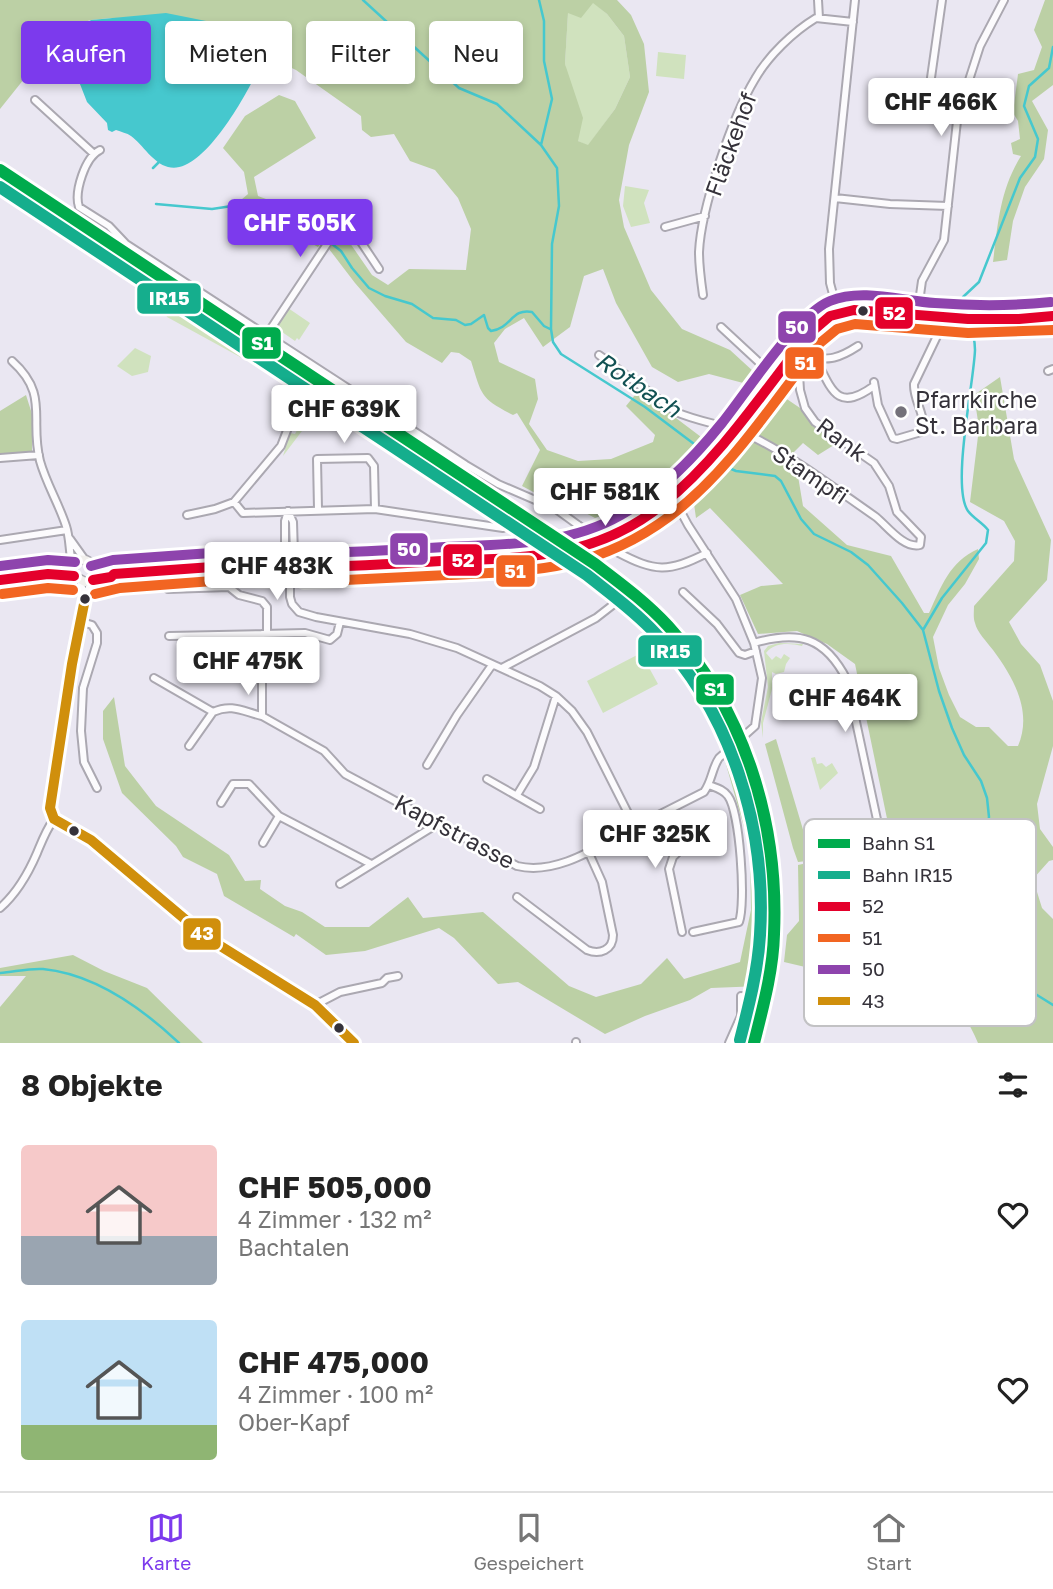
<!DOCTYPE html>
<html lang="de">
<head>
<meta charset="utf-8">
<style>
	body { margin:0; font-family:"Golos Text",sans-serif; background:#f6f6f6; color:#222; height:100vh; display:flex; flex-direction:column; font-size:26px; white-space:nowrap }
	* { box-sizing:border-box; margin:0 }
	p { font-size:23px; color:#767676 }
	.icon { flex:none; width:38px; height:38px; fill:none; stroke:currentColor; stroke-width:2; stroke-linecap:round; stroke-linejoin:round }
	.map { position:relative; height:1043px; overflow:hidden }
	.sheet { display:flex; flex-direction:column; background:#fff; flex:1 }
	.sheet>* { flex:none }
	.guide { position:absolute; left:21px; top:21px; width:700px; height:63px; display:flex; gap:14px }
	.price { position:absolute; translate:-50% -60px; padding:0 16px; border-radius:7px; background:#fff; color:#222; font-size:23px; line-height:46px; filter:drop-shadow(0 2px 4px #0008) }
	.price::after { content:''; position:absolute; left:50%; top:42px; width:21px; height:16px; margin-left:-10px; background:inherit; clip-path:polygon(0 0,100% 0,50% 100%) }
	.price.active { background:#7c3aed; color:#fff }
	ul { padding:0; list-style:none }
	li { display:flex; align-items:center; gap:21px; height:175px; padding:0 21px }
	li span { display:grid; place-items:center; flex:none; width:196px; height:140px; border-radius:7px; color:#555 }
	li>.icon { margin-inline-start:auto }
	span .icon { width:84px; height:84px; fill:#fffc; stroke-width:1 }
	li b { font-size:30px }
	h2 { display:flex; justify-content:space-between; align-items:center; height:84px; padding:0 21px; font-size:30px }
	.pill { padding:0 24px; border-radius:7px; background:#fff; box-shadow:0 4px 10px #0003; font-size:24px; line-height:63px }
	.pill.active { background:#7c3aed; color:#fff }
	.menu { display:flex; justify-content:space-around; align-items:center; height:98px; border-top:2px solid #e0e0e0; background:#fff; font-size:19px; color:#767676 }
	.menu a { display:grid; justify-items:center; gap:4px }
	.menu .active { color:#7c3aed }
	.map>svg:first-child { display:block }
</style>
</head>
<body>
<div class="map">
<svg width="1053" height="1043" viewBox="0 0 1053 1043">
	<rect width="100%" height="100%" fill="#eae7f2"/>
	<path fill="#d0e2be" d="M593,2L607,14L624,36L630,77L615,109L588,146L578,141L565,64L568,12Z
		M658,52L686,55L684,79L656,76Z
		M625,186L649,190L644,203L650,223L631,227L623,206Z
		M145,278L327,398L283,456L290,433L295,434L311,404L310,400L251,363L167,317L158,298L137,287Z
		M288,308L310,323L299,340L297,338L295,341L275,327Z
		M135,348L151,356L148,372L132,376L117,366Z
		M779,643L803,644L802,646C790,643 774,642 766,653L772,660L776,656L781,659L784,654L790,658L786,664L784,672L776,674L772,672V689L763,723V738L761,722L768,687L764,651L768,646Z
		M641,653L658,684L603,713L587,681Z
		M815,757L817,764L822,763L826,767L832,763L838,773L820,790L811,758Z"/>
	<path fill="#bcd0a5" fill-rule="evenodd" d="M0,0H617L631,15L644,44L649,92L629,145L619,200L624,227L651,290L682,329L730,350L754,372L747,384L709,374L678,382L652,367L616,303L603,269L584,276L570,327L543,347L524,318L505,329L494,343L499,362L535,379L538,399L529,424L547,450L578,461L611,459L653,442L655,435L626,406L639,390L709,443L658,495L595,518L561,500L556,504L522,486L540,450L517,413L513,415C480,398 482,396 471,361L459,353L451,352L442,363L406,342L355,283L329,249L343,233L372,275L388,285L409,269L466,270L471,229L458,198L435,170L410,161L394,134L371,137L362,130L361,116L296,70L259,53L232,31L111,18L91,20L60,29L52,41L48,61L43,67L32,69L0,109ZM593,3L607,14L624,36L630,77L615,109L588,145L578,141L583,118L565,64L568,13L581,18Z
		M1045,0H1053V85L1032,101L1048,130L1044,159L1025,187L1013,221L1007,260L993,262C998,223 1000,190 1021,156L1013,154L1011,143L1020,139L1018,121L1013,113L1018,74L1034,70L1042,47L1034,30Z
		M279,95L295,101L316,138L254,177L258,196L290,208L327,235L318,247L251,210L228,211L248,194L244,172L223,148L245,116Z
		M1000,377L1014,459L1051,540L1047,580L1009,622L1021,644L1040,665L1053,701V746L1037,804L1040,829L1053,847V860L1049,861L1033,879L1042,908L1053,919V1043H978C965,1012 950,999 931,974C924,964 921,953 910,948L818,970L784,962L787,935L799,921L798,865L807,863L815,878L812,948L843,952L877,943L894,914L883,904L896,862L855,664L827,644L797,631L758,634L740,595L761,586L783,584L710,508L696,518L694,504L697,490L775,391L800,408L834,445L818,455L803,443L794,452L803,506L847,545L891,556L924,613H929C941,587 950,561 978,549L979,559L965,584L948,605L933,637L939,668L949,695L960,717L976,727H989L1008,746H1018C1033,711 1013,677 993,650C987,642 977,632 975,623C973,618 974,611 974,606L1014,561L1015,541L1004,521L970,502L979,428L974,395Z
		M26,395L32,414V453L0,455V411Z
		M114,697L125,766L156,806L229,855L245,881L261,880L260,889L285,906L302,912L325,927H369L408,897L423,918L483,912L569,986L596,997L641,984L667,958L684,979L740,962L751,910L750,848L725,761L738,755C769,836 769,900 761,986L711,988L690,1000L645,1016L605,1034L518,982L498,984L454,938L439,928L365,951L326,955L296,934L294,937L224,896L217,874L183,857L176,846L122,793L103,739V711Z
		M776,739L807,843V861L798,862L793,848L765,744Z
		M73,955L104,971L147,988L203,1043H0V1007L26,976H0V968Z"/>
	<path fill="#46c8ce" d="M166,13L206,21L232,31L259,53L261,64C249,90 203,177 168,167C153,163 143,145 131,136C127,133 121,132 116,130L112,132L108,130L107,123L87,102L71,61C62,53 64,45 68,35L91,20Z"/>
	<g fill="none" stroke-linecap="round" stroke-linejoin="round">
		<path stroke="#46c8ce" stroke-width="2.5" d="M363,0L459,88L497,104L541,145L557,168L559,206L552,244L551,329L553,342L561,354L645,407L722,465L736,471L775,476L781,481L801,519L814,534L851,552L868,565L902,603L923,630L939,691L952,728L964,755L981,781L987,798L989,817L979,887L965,916L964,927L968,947L995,979L1037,995L1053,1005
			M539,0L544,21V61L552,99L541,145
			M153,168L159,162
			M156,204L212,209L232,206L249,211L265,210L283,215L319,237
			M332,244L341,251L352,268L369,288L385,296L412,304L433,318L456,320L465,325L471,324L484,315L488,328L491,331C512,328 511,308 532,312L544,326L550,329
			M923,630L942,598L986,543L988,530C983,523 973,518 968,511C951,487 974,382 975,350C975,330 967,316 963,297L979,282L1020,178L1035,157L1038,139L1024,106L1029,86L1049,68L1053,47
			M0,973C14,972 29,968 43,969C94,974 143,1009 179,1043"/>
		<g stroke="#aba8b1" stroke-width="10">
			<path id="minor" d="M818,0L819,18
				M942,0L927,106L960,108L980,46L1004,0
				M35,100L94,154
				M100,150C85,157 74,192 79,207L109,226L126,244L466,465L498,484L556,509L578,525
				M835,198L890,204L948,206
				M665,227L705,216
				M703,295C701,281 699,267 699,252C701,208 732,117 755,79C768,56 793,32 816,18L853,22
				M838,313L830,283L829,249L855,0
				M917,316L922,281L944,240L958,112
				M721,327L775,377
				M266,336L335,232L348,227L353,230L379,269
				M599,355L676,412C701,423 729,425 753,437C795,458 837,490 876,517C887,526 904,549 920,545L921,537L897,512L889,486L874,463L815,422L805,408L800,390L798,358L794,353
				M798,358C826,358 832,363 858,346
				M12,361C50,395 29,419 40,461C46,483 59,504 66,526C70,538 69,551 72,563
				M817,361C833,394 839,411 874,386
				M1048,371L1053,369
				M874,382L878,405L893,438L897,439L921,432C928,417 913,401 914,384L939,332L940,318
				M0,458L39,455
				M234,502L281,446L300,397
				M318,509L317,459L368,458L374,466L375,509
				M288,511L293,522L294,555
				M187,515L215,509L234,502L243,513L375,509L503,528
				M70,539L85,560
				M0,540L67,530
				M617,552C655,572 668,573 707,553
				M285,556V521L288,511
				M80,580L85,599
				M168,589L229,587L239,595L262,601L267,607V634
				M683,592L717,624L739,653L745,655L756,651
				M82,622L92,625L97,633V643L83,688L81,731L84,762L97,788
				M169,636L262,634
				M754,643C799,630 825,637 847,680L887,866L879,884L875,886
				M502,668L596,618L614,604
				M154,678L213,712
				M262,716L324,751L345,774L517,866C558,876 600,845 635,827L587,732L572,711L556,696L540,686L457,648L410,634L316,617L299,612L292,604L290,597V580
				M189,746L213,712C232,703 244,712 262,716V634L305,633L330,640L337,634L340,622
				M427,765L457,715L492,665
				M487,779L540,809
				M517,795L534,767L556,696
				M221,803L233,784H249L279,816L371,864
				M670,810L689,824L695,836L673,857L669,869L682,932
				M54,819L91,840L206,937L315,1005L339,1026L354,1043
				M54,819L50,808L72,664L85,599L91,581
				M635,827L704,792C712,781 712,768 719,758L755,726L762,678L754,643L736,599L688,525L673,497
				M263,843L279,816
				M340,884L439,823
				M517,897L587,950C600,955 613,950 613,935L602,882L588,851
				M0,908C16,894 28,874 37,853C42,841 46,830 54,819
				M693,932L739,922C746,903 740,812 728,796C724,790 717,788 709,785
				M315,1005L340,992L382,983L387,978L398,976
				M576,1042V1043
				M729,1043L741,1016V996"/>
		</g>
		<g stroke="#aba8b1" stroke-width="11">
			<path id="secondary" d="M758,399C776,375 807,328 833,315C856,304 913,316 940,318C977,320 1016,321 1053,316
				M277 567a13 13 0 1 1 26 0a13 13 0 1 1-26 0Z
				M78,560C88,558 94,564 95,574L92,581L85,582L74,576L72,565Z
				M303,568C358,566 413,564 468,561C518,558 568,557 614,535C663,512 700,473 733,432
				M94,569L114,574
				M0,580L48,574L72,565
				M93,580L111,577L114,574L226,566L277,567"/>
		</g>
		<use href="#minor" stroke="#fcfbfd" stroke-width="6"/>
		<use href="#secondary" stroke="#f1efec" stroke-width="8"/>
		<g stroke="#aba8b1" stroke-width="10" stroke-linecap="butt">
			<path id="minor-bridge" d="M578,525L617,552"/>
		</g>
		<g stroke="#aba8b1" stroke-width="11" stroke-linecap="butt">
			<path id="secondary-bridge" d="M733,432L758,399"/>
		</g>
		<use href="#minor-bridge" stroke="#fcfbfd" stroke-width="6"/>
		<use href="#secondary-bridge" stroke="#f1efec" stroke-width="8"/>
		<g stroke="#fff" stroke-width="16">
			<path id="bus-1" d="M303,568C349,566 395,564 441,561C524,558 596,559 663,504C721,457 763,392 809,334L830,316L854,310L968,319H1019L1053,316
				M0,580L48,574L74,576
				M93,580L111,577L114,574L226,566L277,567"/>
		</g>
		<g stroke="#fff" stroke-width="16">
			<path id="bus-2" d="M304,582C352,580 400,577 448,575C535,571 596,571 670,516C730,471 773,402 820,343L837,329L855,324L968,333L1053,330
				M2,594L48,588L73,590
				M95,594L120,588L226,580L277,581"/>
		</g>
		<g stroke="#fff" stroke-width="16">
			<path id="bus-3" d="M302,554C350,552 398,550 445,547C505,544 567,546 621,515C661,492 693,459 722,423C747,392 796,315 830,301C862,288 902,301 935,303C974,306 1013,306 1051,302
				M0,566L48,560L75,562
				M91,566L113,560L225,552L277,553"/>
		</g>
		<g stroke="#fff" stroke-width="16">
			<path id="bus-4" d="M54,819L91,840L206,937L315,1005L354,1043
				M54,819L50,808L72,664L85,599"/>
		</g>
		<use href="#bus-1" stroke="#e4002b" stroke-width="10"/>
		<use href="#bus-2" stroke="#f26522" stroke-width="10"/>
		<use href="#bus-3" stroke="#8e44ad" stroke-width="10"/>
		<use href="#bus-4" stroke="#d08f0c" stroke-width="10"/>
		<g stroke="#fff" stroke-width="18">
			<path id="rail-1" d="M0,170L595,564C620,583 646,602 668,626C744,709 779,822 774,934C773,971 763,1007 754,1043"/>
		</g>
		<g stroke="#fff" stroke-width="18">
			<path id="rail-2" d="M0,187L587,575C611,594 636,612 656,634C731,713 767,827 760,935C758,970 749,1005 740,1040"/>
		</g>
		<use href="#rail-1" stroke="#00ab4d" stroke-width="12"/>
		<use href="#rail-2" stroke="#15ae8d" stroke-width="12"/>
	</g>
	<g fill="#35323a" stroke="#fff" stroke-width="2.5">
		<circle cx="863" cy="311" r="6"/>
		<circle cx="85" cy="599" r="6"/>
		<circle cx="74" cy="831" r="6"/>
		<circle cx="339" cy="1028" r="6"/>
	</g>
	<circle fill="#74717a" stroke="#fff" stroke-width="2.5" cx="901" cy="412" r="7"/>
	<g text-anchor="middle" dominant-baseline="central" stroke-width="5" stroke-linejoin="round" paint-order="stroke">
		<g font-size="23" fill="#35323a" stroke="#fff">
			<text transform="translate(730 144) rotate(-70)">Fläckehof</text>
			<text transform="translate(842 439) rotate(37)">Rank</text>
			<text transform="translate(811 474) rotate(34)">Stampfi</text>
			<text transform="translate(455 831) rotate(28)">Kapfstrasse</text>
		</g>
		<g font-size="23" fill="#35323a" stroke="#fff" text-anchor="start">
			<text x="915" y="399">Pfarrkirche<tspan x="915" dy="26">St. Barbara</tspan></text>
		</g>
		<g font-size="24" font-style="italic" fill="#125153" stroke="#fff">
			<text transform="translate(639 384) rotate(34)">Rotbach</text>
		</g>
	</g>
	<rect x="804" y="819" width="232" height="207" rx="10" fill="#fff" stroke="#c2c2c4" stroke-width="2"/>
	<rect x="818" y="839" width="32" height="9" fill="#00ab4d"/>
	<rect x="818" y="871" width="32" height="8" fill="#15ae8d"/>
	<rect x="818" y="902" width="32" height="9" fill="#e4002b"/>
	<rect x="818" y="934" width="32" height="8" fill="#f26522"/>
	<rect x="818" y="965" width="32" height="9" fill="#8e44ad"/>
	<rect x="818" y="997" width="32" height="8" fill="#d08f0c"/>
	<g font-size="19" fill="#35323a">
		<text x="862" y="850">Bahn S1</text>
		<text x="862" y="882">Bahn IR15</text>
		<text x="862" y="913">52</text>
		<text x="862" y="945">51</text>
		<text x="862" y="976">50</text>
		<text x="862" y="1008">43</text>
	</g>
	<g stroke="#fff" stroke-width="2.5">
		<rect x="136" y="282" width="66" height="33" rx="7" fill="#15ae8d"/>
		<rect x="874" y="296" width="40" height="34" rx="7" fill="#e4002b"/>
		<rect x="777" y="310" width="40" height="34" rx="7" fill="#8e44ad"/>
		<rect x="241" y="326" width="41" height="34" rx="7" fill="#00ab4d"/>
		<rect x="784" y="346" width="41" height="34" rx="7" fill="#f26522"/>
		<rect x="389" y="532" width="40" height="34" rx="7" fill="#8e44ad"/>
		<rect x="442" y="543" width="41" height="34" rx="7" fill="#e4002b"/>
		<rect x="495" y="554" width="41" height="34" rx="7" fill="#f26522"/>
		<rect x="637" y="634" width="66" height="34" rx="7" fill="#15ae8d"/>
		<rect x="695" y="673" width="40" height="33" rx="7" fill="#00ab4d"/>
		<rect x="182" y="917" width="40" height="34" rx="7" fill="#d08f0c"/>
	</g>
	<g font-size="19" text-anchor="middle" font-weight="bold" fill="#fff">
		<text x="169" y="305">IR15</text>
		<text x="894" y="320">52</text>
		<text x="797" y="334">50</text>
		<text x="262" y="350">S1</text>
		<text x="805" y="370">51</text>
		<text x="409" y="556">50</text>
		<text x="463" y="567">52</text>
		<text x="515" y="578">51</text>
		<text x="670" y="658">IR15</text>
		<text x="715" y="696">S1</text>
		<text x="202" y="940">43</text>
	</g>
</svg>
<b class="price" style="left:941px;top:138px">CHF 466K</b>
<b class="price active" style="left:300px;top:259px">CHF 505K</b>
<b class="price" style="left:344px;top:445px">CHF 639K</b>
<b class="price" style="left:605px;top:528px">CHF 581K</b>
<b class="price" style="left:277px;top:602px">CHF 483K</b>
<b class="price" style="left:248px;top:697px">CHF 475K</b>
<b class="price" style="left:845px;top:734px">CHF 464K</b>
<b class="price" style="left:655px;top:870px">CHF 325K</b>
<div class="guide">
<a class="pill active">Kaufen</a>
<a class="pill">Mieten</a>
<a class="pill">Filter</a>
<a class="pill">Neu</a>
</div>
</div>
<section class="sheet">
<h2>8 Objekte<svg class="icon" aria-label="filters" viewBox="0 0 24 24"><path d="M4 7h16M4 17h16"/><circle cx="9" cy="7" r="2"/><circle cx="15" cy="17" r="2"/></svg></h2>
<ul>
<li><span style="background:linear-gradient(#f6c9c9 65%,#9aa5b1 0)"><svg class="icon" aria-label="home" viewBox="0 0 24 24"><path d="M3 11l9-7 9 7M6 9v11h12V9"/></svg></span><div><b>CHF 505,000</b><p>4 Zimmer · 132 m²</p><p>Bachtalen</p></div><svg class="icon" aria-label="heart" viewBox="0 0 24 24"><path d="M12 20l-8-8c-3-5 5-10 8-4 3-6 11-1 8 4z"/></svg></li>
<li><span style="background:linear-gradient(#bfe0f5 75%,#8fb573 0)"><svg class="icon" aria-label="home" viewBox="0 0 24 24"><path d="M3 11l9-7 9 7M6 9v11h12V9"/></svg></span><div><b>CHF 475,000</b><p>4 Zimmer · 100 m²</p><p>Ober-Kapf</p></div><svg class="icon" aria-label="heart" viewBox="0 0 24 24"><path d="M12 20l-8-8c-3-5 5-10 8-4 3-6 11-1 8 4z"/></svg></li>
</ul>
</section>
<nav class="menu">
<a class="active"><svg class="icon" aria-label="map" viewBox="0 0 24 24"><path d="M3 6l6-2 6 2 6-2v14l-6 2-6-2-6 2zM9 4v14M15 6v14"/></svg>Karte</a>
<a><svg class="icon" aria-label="saved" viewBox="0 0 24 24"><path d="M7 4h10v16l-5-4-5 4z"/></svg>Gespeichert</a>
<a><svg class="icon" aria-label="home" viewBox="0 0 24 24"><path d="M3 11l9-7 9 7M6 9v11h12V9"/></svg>Start</a>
</nav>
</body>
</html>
